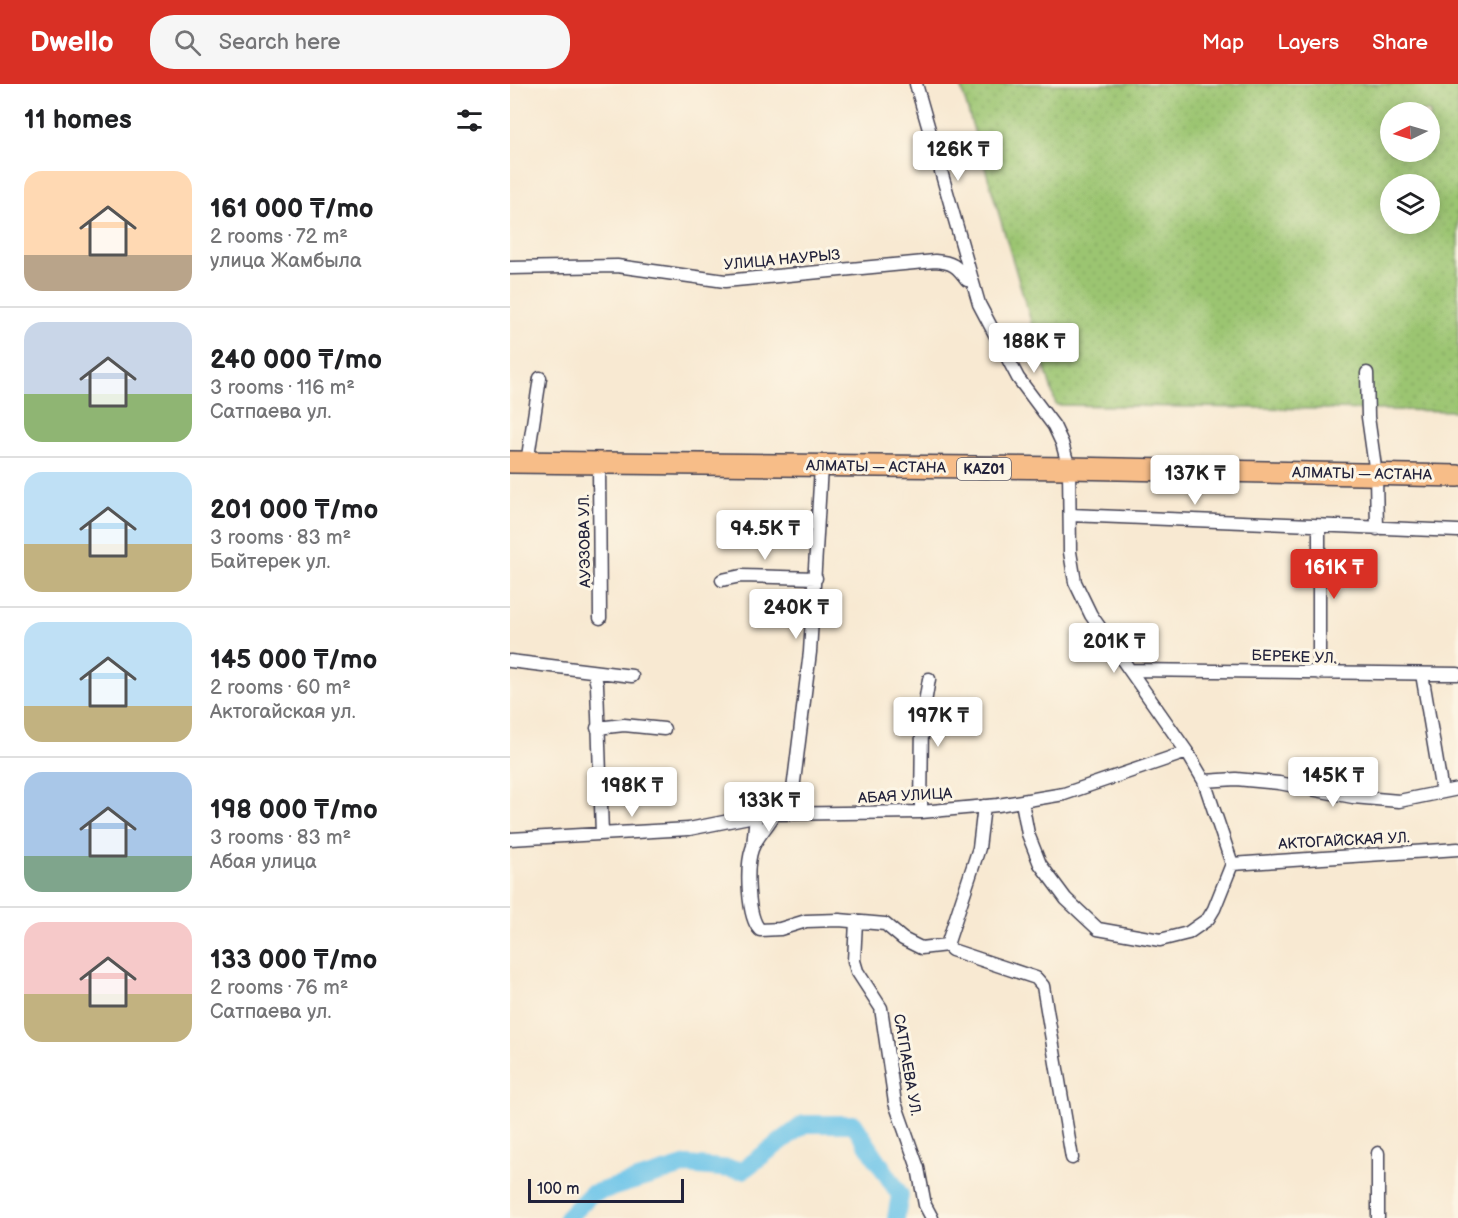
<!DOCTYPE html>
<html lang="en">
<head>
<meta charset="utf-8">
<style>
	body { margin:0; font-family:"Balsamiq Sans",sans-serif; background:#f6f6f6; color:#202124; height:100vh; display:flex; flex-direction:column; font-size:22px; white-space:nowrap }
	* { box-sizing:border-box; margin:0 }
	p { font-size:20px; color:#757577 }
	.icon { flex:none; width:33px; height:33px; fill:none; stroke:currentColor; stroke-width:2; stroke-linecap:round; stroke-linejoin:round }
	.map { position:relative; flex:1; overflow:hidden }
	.details { display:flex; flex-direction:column; background:#fff; width:510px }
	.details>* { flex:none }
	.needle { width:39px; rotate:265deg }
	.buttons { position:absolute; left:870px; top:18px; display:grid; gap:12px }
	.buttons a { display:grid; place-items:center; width:60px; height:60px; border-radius:50%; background:#fff; box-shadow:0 3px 15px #0003; font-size:30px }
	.scale { position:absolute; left:18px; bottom:15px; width:156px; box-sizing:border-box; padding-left:6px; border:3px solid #22223b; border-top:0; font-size:16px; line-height:21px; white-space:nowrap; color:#22223b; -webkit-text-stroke:4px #fcf5e5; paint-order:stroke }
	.price { position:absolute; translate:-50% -51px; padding:0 14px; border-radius:6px; background:#fff; color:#222; font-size:20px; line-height:39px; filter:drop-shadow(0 2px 3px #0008) }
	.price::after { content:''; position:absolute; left:50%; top:36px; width:18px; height:14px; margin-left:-9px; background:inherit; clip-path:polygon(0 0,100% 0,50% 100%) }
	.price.active { background:#d93025; color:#fff }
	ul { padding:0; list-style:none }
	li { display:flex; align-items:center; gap:18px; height:150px; padding:0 24px }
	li+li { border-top:2px solid #e0e0e0 }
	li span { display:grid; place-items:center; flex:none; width:168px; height:120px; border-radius:18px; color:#555 }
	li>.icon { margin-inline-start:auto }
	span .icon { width:72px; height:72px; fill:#fffc; stroke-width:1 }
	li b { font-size:26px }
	h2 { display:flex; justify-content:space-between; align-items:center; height:72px; padding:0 24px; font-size:26px }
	header { display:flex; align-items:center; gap:36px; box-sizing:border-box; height:84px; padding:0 30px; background:#d93025; color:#fff }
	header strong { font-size:28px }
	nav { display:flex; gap:33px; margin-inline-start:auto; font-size:21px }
	.search { width:420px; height:54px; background:#f6f6f6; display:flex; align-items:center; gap:15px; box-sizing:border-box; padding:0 21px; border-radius:24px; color:#757577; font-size:22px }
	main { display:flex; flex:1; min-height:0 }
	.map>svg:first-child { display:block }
</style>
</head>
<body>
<header>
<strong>Dwello</strong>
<div class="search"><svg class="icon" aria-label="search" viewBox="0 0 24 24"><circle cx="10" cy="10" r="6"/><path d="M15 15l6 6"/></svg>Search here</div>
<nav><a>Map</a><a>Layers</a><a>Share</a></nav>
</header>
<main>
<section class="details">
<h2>11 homes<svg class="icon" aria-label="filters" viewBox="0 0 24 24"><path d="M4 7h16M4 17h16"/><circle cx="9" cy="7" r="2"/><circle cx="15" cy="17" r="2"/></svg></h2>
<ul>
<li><span style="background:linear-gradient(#ffd9b3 70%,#b9a48a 0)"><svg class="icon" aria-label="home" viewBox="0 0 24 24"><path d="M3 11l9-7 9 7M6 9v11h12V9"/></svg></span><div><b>161 000 ₸/mo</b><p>2 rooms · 72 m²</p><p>улица Жамбыла</p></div></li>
<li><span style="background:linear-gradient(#c9d6e8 60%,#8fb573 0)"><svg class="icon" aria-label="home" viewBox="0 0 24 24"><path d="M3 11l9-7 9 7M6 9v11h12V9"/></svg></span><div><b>240 000 ₸/mo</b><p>3 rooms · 116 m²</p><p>Сатпаева ул.</p></div></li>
<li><span style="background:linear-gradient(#bfe0f5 60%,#c2b280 0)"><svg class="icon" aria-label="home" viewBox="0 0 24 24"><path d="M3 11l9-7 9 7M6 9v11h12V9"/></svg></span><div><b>201 000 ₸/mo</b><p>3 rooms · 83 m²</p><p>Байтерек ул.</p></div></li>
<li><span style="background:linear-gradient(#bfe0f5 70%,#c2b280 0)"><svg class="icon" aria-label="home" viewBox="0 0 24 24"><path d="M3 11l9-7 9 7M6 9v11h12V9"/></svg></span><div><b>145 000 ₸/mo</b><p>2 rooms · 60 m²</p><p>Актогайская ул.</p></div></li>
<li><span style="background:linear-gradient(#a9c7e8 70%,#7fa58c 0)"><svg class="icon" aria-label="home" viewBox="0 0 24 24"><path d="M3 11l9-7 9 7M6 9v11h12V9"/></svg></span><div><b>198 000 ₸/mo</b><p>3 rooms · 83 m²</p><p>Абая улица</p></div></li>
<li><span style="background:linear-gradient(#f6c9c9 60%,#c2b280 0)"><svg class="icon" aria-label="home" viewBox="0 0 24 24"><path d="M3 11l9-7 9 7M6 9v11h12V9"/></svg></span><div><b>133 000 ₸/mo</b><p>2 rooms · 76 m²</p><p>Сатпаева ул.</p></div></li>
</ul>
</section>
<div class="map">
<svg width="948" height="1134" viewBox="0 0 948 1134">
	<defs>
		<pattern id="grass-dots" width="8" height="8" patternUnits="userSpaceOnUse" patternTransform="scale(1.5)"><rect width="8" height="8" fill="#9bc571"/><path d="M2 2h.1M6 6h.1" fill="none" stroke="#85a963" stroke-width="1.8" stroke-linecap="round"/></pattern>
	</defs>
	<rect width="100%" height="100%" fill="#fcf5e5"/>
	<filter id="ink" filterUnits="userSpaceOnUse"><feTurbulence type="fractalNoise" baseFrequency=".0167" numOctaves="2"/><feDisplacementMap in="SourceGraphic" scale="12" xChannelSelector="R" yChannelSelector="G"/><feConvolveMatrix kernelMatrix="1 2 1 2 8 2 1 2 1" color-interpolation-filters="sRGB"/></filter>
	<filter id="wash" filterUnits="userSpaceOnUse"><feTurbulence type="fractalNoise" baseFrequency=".008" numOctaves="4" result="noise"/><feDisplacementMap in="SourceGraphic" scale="24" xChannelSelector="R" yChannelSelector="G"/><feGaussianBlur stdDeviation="1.35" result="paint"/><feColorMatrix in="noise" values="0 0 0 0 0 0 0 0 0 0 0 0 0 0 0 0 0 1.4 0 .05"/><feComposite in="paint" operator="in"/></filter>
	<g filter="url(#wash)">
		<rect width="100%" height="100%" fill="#f8e9d2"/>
		<path fill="url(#grass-dots)" stroke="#5e7456" stroke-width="1.5" fill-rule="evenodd" d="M450,0H948V327L546,321ZM880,28H920V68H880ZM880,100H920V140H880Z"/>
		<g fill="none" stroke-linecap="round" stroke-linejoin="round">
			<path stroke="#6cc4e9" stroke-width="18" d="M57,1134L81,1110L177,1081L233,1086L294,1040H344L390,1111L386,1134"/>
		</g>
	</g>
	<g filter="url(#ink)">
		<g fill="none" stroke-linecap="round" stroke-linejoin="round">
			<g stroke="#424052" stroke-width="15">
				<path id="street" d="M406,0L469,220L508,294L544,342L552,359L559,384L560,468L565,498L581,531L677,668L694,697L722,780
					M0,184L107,182L215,197L425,177C442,178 447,182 457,196
					M857,289L858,333L866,390L867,445
					M17,379L30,294
					M89,379L90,534
					M560,431L948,447
					M212,496L231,492L306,494
					M0,577L122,592
					M620,586L948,590
					M84,589L87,601L92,750
					M809,589V443
					M912,590L932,708
					M87,644L114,641L154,645
					M694,697L726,695L769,699L843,713L889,717L948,705
					M512,718L518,750L530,780L556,815L588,845L650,856L678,849L698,835L704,825L722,780
					M411,728L412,636L419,595
					M265,729C259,741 247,752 242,765C236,782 237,833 250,846L270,845L296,837L329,836L375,840L393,855L411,864L437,861
					M280,730L300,568L311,383
					M0,755L179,745L254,730L411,728L488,721L554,710L677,668
					M243,762L246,731
					M722,780L948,765
					M346,837L344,877L347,887L371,924L385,1019L408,1084L415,1121L422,1134
					M437,861L442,866L526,894L533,902L562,1074
					M437,861L469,764L474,722
					M868,1069V1134"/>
			</g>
			<g stroke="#424052" stroke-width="24">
				<path id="highway" d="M0,378L559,384L948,392"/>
			</g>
			<use href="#street" stroke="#fff" stroke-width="12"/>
			<use href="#highway" stroke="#f7bd88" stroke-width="21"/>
		</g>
	</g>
	<g text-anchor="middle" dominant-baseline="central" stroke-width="6" stroke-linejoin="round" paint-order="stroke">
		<rect fill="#fcf5e5" stroke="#63616e" stroke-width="1.5" x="447" y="374" width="54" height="22" rx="4.5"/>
		<g font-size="14" font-weight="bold" fill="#22223b">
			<text x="474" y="385">KАZ01</text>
		</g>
		<g font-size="15" fill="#22223b" stroke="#fcf5e5">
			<text transform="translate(272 176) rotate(-5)">УЛИЦА НАУРЫЗ</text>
			<text transform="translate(366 383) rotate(1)">АЛМАТЫ — АСТАНА</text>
			<text transform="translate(852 390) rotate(1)">АЛМАТЫ — АСТАНА</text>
			<text transform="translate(75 457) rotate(-91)">АУЭЗОВА УЛ.</text>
			<text transform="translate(784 573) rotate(2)">БЕРЕКЕ УЛ.</text>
			<text transform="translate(395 712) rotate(-3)">АБАЯ УЛИЦА</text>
			<text transform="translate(834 757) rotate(-3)">АКТОГАЙСКАЯ УЛ.</text>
			<text transform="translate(397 981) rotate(80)">САТПАЕВА УЛ.</text>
		</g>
	</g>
</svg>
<div class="buttons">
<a><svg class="needle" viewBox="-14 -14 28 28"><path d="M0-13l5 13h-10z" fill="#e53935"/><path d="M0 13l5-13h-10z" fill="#757577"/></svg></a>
<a><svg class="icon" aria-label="layers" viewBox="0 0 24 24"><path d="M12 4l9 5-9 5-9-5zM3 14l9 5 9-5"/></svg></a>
</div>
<div class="scale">100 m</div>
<b class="price" style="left:448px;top:98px">126K ₸</b>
<b class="price" style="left:524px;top:290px">188K ₸</b>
<b class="price" style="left:685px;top:422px">137K ₸</b>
<b class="price" style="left:255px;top:477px">94.5K ₸</b>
<b class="price active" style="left:824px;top:516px">161K ₸</b>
<b class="price" style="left:286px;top:556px">240K ₸</b>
<b class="price" style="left:604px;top:590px">201K ₸</b>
<b class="price" style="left:428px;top:664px">197K ₸</b>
<b class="price" style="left:823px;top:724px">145K ₸</b>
<b class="price" style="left:122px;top:734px">198K ₸</b>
<b class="price" style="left:259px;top:749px">133K ₸</b>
</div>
</main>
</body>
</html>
